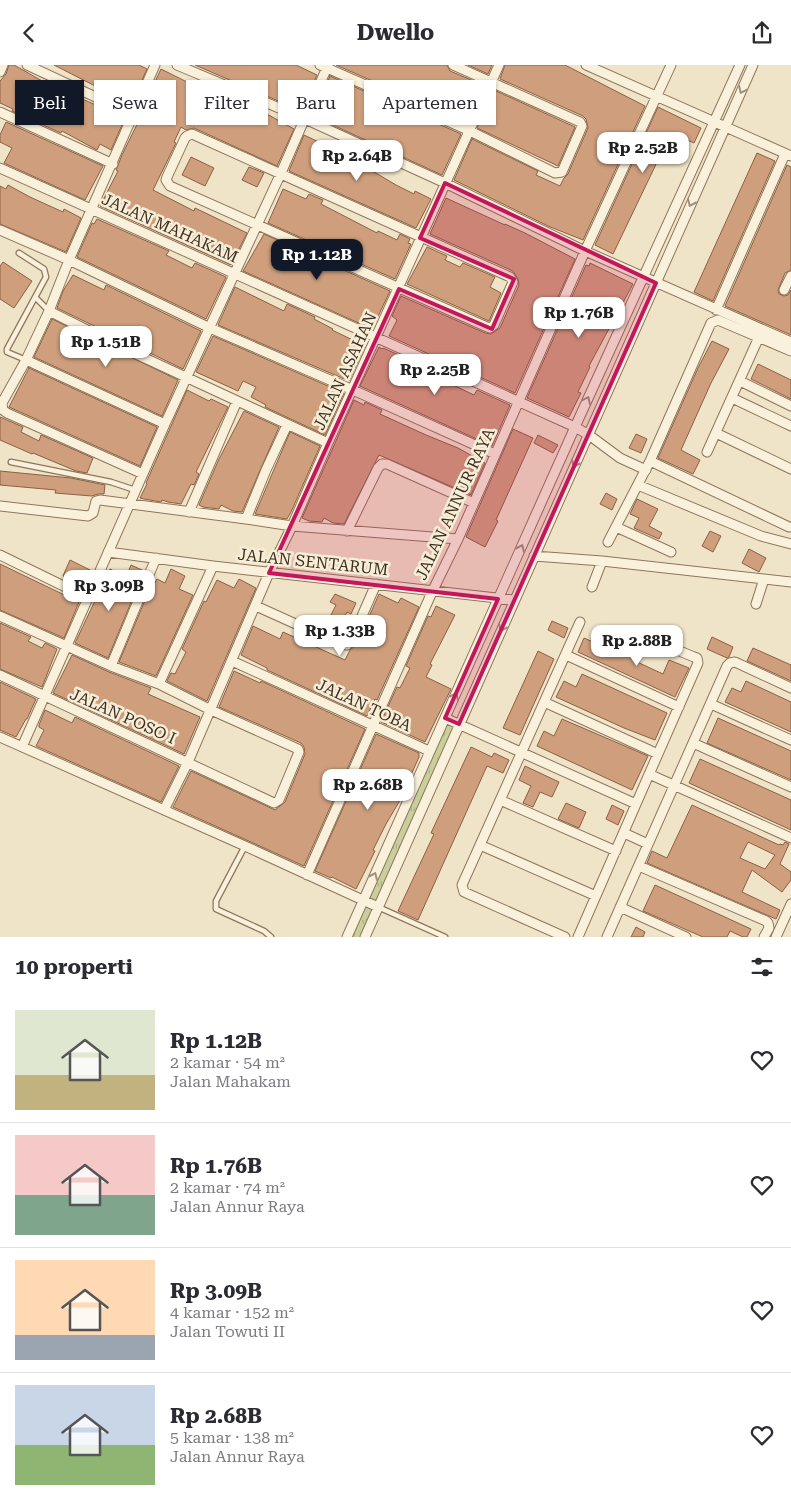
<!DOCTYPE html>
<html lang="id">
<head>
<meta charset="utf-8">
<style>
	body { margin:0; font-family:"Roboto Serif",serif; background:#f7f7f7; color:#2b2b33; height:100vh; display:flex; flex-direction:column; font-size:19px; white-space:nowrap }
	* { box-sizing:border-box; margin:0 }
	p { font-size:16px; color:#7c7c81 }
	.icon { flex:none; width:28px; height:28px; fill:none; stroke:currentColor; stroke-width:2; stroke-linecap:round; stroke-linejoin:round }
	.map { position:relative; height:872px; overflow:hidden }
	.sheet { display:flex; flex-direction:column; background:#fff; flex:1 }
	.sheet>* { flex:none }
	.top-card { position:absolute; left:15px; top:15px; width:500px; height:45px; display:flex; gap:10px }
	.price { position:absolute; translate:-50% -42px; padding:0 11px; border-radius:10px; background:#fff; color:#222; font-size:16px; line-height:32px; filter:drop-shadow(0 1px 2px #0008) }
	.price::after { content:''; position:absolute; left:50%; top:30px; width:15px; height:11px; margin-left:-8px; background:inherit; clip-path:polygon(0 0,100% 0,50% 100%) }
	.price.on { background:#111827; color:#fff }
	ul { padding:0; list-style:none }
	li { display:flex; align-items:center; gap:15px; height:125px; padding:0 15px }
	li+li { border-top:1px solid #e1e1e2 }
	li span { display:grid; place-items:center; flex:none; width:140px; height:100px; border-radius:0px; color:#555 }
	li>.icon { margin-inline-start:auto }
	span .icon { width:60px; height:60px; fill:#fffc; stroke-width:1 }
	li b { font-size:21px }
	h2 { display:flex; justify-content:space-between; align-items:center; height:60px; padding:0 15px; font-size:21px }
	.chip { padding:0 18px; border-radius:0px; background:#fff; box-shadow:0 1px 4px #0004; font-size:18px; line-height:45px }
	.chip.on { background:#111827; color:#fff }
	header { display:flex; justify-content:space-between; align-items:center; height:65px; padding:0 15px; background:#fff; font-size:22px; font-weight:700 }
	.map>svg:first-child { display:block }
</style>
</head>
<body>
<header><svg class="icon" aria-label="back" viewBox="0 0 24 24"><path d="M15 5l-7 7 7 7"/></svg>Dwello<svg class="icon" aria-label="share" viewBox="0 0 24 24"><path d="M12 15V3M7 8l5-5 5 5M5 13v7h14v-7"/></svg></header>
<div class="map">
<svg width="791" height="872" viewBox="0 0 791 872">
	<defs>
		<pattern id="grass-tufts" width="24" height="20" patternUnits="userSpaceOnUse" patternTransform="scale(1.25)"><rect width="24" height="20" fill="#c9cf9b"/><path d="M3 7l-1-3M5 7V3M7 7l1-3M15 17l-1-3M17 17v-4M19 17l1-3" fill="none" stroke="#aeb285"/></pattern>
	</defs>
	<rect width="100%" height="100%" fill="#f0e4c8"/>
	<path fill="url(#grass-tufts)" d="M445,653L459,659L365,872H347Z"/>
	<path fill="#cf9f7d" stroke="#8d5f41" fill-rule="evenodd" d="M9,0H14L44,17L125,53L111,85L100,79L97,85L62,66L61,68L12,46L13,44L0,38V16L6,9Z
		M54,0H139L147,4L132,37L107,27Z
		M195,0H296L317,10L308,30L306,29L299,45Z
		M336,0H447L450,6L483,20L466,57Z
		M468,0H492L488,9Z
		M505,0H565L645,41L583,175L548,161L454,115L472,74L538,106L536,110L560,121L564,113L568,109L588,63L586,54L583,51L500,14Z
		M161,4L213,30L215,27L256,48L260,42L267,45L265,48L294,64L277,101L194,63L186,65L181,62L174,77L176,78L153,125L194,146L195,143L247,168L231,200L100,141L118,106L116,105L122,90L145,43L143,42Z
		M330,11L461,69L442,110L313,51Z
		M494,25L575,62L558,101L477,63Z
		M658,42L701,63L694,78L671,68L613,189L595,180Z
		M6,57L103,101L85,135L4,98L12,83L0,77V70Z
		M304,70L344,89L396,120L414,129L415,126L431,134L416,163L289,106Z
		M757,88L775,96L713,236L694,227Z
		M191,92L214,103L205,121L182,110Z
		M787,100L791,102V205L785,208L778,225L779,229L784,231L788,230L791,225V270L725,241Z
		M249,102L264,108L257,122L242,115Z
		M8,120L30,132L63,147L64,144L81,153L66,187L0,159V121L6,124Z
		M283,124L306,134L309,129L323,135L321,139L377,168L378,166L397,175L400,169L410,174L408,178L411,179L395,214L268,158Z
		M446,133L505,160V159L525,168L575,194L515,328L389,271L397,255L392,251L401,231L485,268L491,269L500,263L519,220L518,214L513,206L430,169Z
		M97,154L169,186L166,190L192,203L195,198L226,212L206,254L77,192L92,158L94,159Z
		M264,169L390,226L372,264L243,206Z
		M427,182L447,191L445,195L460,202L463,198L495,212L490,222L501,228L489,256L407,219Z
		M3,197L32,216L14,243L0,234V201Z
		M590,198L633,219L589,301L590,302L578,327L581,328L569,352L527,333L586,200L589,201Z
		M73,210L104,225L106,220L201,266L183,304L57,243L63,226Z
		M235,222L284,246L287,239L315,252L314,254L333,264L332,265L365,281L349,316L218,260Z
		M52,254L178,315L162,351L34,292Z
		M213,271L344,328L325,370L265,342L266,340L251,332L256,322L243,316L238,326L196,307Z
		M712,276L729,284L711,318L681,385L700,395L693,409L658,393L698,303Z
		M379,282L382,284L383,283L456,315L453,320L474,330L477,325L510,340L492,381L360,321Z
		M758,299L791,315V334L751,314Z
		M29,303L157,362L140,401L9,342Z
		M187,325L209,336L211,334L228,342L196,407L199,409L194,420L191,419L181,439L168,437L162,435L161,437L144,434L140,433L147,419L146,418Z
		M354,335L364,340L365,337L382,345L380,349L426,370L458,383L485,398L471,430L379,390L344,459L333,458L324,453L322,457L309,456L302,453Z
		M244,346L279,362L242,447L233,446L221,440L219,444L203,442L199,440L219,394Z
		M0,352L23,362L21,367L39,376L41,370L93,393L87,408L76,406L33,388L32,389L0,375Z
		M513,364L533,373L496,455L498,456L485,482L466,472Z
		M290,367L320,381L291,447L287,454L255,449Z
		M636,369L647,374L641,388L629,383Z
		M538,370L558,380L553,388L534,378Z
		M0,406L71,413L105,420L104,429H98L92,431L55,428L56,425L0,420Z
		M606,428L617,434L612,445L600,439Z
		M637,434L658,444L649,461L662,468L659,474L634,463L639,453L630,449Z
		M710,466L721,471L713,487L702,481Z
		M749,484L766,493L759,507L742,498Z
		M70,495L92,506L84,522L63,511Z
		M0,499L79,537L64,573L0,545Z
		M131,500L144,506L108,593L75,578L110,504L126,512Z
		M171,504L185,511L179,524L193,530L156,611L119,597L146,533L157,514L165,518Z
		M239,514L256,523L207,636L167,616L171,608L175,609L186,587L182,584L204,536L206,537L217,515L234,523Z
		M335,529L356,538L351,549L347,547L339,562L328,556L336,540L330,537Z
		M379,529L398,538L401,533L419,542L377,635L375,634L367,651L267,605V603L241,590L253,561L280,574L283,567L345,595L350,585L357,579Z
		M436,541L455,550L430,599L432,600L426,612L451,624L425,677L381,657L397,622L400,623L410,603L406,601L428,551L431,552Z
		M552,556L568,563L564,573L548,565Z
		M0,558L31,572L28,576L42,583L45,578L57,584L42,622L0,604Z
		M336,563L347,569L345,573L333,569Z
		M712,572L733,582L729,592L727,593L707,584Z
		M584,573L627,592L632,581L640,585L635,596L663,609L669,595L689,603L675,632L578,587Z
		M753,583L791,600V616L747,596Z
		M538,586L554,594L520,670L503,663Z
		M72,590L109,607L151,623L148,629L200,652L184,689L53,628Z
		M234,606L260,618L261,616L365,664L304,801L173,742L191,706L275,745L285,737L305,689L304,682L301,678L219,642Z
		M582,609L667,648L655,675L624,663L556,632L564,616L576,622Z
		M746,616L791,637V667L725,637L732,623L741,627Z
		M0,617L36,634L27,654H26L16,672L0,665Z
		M45,645L72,658L75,652L179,701L161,737L36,681L44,665L39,662V660Z
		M718,653L791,686V715L707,678Z
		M562,654L648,691L632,725L537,681L544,666L554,671Z
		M376,669L419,688V692L399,737L386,759L373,785L375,786L356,824L332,812L331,813L315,806Z
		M471,682L492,692L494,688L509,695L503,708L487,701L418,855L398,846L434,769L431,768Z
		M700,694L791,735V765L689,718Z
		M525,701L559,717L552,732L540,727L533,742L523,738L531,721L519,715Z
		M566,738L586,747L579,763L558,754Z
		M612,740L624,746L618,760L606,754Z
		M692,740L779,780L780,779L783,780L785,777L789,779L780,799L791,807V815L782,827L752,805L742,827L780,845L776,854L647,798L652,786L667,793ZM748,777L775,790L765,804L740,793Z
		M655,820L751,864L747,872H743L730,866L727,872H703L643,846Z
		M636,862L645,867L643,872H631Z"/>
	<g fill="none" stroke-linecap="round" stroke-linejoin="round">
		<g stroke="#8d765c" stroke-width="7">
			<path id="service" d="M19,188L44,204L46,212L7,284V287L26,295
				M36,233L49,246
				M11,397L111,417L135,425
				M245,781L216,836V844L264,866L271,872
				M378,842L445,872"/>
		</g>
		<g stroke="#8d765c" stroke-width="11">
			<path id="minor" d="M27,0L134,50
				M177,0L305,54L445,118L585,186L791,277
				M320,0L470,66L555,108L562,107L582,61L580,57L453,0
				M586,0L791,91
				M0,7L3,0
				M0,47L113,99
				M192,69L510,212L513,217L494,260L490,263L487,262L170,121L166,115L167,112L185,73L187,71Z
				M0,103L575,362L589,370L620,393L646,405
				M0,165L69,195L210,263L353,325L495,389
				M784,225L791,211
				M716,245L785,89
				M49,246L121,282L328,378
				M26,295L165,359
				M740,316L791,341
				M732,333L791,361
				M716,368L791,404
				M707,387L759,272
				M650,396L789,462
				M143,409L7,348L3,345L2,338L26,295L49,246L69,195L155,0
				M638,420L761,471L791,479
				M0,441L88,451L93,448L96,436L100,435L246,454L292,461L458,474
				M189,447L237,336
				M246,454L266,405L287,360
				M616,462L671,487
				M347,466L378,403L382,399H387L474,438
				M608,477L650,396L711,258L718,255L791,286
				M108,487L213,501L514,535
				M0,490L88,533
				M534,491L602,496L791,517
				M592,522L602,496
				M756,539L764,514
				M256,541L340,579L347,580L351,576L376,519
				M0,551L111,601L159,619L211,645L298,684L299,687L279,735L274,738L0,610
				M566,590L679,642
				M232,596L429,686
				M111,601L156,493
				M159,619L213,501
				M544,637L658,689
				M711,639L791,675
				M445,653L636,739L578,872
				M0,672L245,781L378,842
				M693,678L791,722
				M22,682L165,359L281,108L328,0
				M649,709L791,773
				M500,735L616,786
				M636,739L698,598L697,593L694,592L641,570
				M164,745L188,697L269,508L292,461L328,378L499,0
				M624,768L648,779
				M480,780L596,831
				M639,801L766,856L768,858L769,863L764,872
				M307,810L432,527L458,474L585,186L671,0
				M620,842L686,872
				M347,872L575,362L740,0
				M365,872L753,0
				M565,872L464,827L462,820L580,557
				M607,872L727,601L730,598L735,597L791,623
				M776,872L791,839"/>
		</g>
		<use href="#service" stroke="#faf1dc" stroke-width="4.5"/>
		<use href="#minor" stroke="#faf1dc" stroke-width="9"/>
	</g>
	<defs><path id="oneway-chevron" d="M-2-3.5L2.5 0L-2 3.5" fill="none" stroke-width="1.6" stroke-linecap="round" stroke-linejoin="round" transform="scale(1.25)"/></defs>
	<g stroke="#9c907e">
		<use href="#oneway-chevron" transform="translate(742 25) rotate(115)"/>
		<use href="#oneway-chevron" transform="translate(691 138) rotate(114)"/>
		<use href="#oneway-chevron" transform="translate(587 335) rotate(-65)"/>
		<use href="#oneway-chevron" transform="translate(575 399) rotate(114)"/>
		<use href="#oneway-chevron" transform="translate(521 483) rotate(-66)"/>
		<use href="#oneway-chevron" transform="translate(502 563) rotate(114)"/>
		<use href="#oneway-chevron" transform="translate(455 631) rotate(-66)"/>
		<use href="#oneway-chevron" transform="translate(374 811) rotate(-66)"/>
	</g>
	<path fill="#c2185b" fill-opacity="0.2" stroke="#c2185b" stroke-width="4" stroke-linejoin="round" d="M445,118L656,218L459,659L445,653L498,534L269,508L399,224L492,264L514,214L420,173Z"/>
	<g text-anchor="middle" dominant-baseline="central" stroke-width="5" stroke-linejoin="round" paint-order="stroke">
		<g font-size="16" fill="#3d2e20" stroke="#f7eed8">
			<text transform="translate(170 163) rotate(24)">JALAN MAHAKAM</text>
			<text transform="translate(345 306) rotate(-65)">JALAN ASAHAN</text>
			<text transform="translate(455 439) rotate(-65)">JALAN ANNUR RAYA</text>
			<text transform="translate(313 497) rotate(6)">JALAN SENTARUM</text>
			<text transform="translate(364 640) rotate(25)">JALAN TOBA</text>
			<text transform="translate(123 651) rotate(24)">JALAN POSO I</text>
		</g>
	</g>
</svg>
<b class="price" style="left:643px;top:109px">Rp 2.52B</b>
<b class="price" style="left:357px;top:117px">Rp 2.64B</b>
<b class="price on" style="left:317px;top:216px">Rp 1.12B</b>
<b class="price" style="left:579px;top:274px">Rp 1.76B</b>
<b class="price" style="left:106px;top:303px">Rp 1.51B</b>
<b class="price" style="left:435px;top:331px">Rp 2.25B</b>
<b class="price" style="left:109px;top:547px">Rp 3.09B</b>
<b class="price" style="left:340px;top:592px">Rp 1.33B</b>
<b class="price" style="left:637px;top:602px">Rp 2.88B</b>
<b class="price" style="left:368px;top:746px">Rp 2.68B</b>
<div class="top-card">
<a class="chip on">Beli</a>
<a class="chip">Sewa</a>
<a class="chip">Filter</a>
<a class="chip">Baru</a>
<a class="chip">Apartemen</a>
</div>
</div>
<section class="sheet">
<h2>10 properti<svg class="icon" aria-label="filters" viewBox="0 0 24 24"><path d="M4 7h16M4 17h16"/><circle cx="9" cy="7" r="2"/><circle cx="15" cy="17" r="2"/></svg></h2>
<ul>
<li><span style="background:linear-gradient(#dfe7d0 65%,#c2b280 0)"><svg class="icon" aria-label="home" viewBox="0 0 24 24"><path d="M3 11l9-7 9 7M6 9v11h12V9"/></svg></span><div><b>Rp 1.12B</b><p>2 kamar · 54 m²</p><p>Jalan Mahakam</p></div><svg class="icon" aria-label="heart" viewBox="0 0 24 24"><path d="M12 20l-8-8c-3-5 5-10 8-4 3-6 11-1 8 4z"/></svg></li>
<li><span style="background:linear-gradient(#f6c9c9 60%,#7fa58c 0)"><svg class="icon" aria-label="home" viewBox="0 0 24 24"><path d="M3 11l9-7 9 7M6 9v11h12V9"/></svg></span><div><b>Rp 1.76B</b><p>2 kamar · 74 m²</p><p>Jalan Annur Raya</p></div><svg class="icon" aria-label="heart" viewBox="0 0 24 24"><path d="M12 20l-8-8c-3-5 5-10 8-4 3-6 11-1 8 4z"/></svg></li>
<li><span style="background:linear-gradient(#ffd9b3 75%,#9aa5b1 0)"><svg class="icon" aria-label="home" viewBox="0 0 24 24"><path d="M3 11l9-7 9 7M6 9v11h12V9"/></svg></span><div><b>Rp 3.09B</b><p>4 kamar · 152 m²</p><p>Jalan Towuti II</p></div><svg class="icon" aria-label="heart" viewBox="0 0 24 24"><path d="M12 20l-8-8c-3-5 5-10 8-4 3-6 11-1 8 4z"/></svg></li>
<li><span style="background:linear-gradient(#c9d6e8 60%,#8fb573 0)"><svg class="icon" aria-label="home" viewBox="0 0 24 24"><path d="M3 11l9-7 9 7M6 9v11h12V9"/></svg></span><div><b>Rp 2.68B</b><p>5 kamar · 138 m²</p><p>Jalan Annur Raya</p></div><svg class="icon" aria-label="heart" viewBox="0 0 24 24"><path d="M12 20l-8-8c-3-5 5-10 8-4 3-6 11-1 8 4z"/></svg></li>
</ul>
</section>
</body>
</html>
